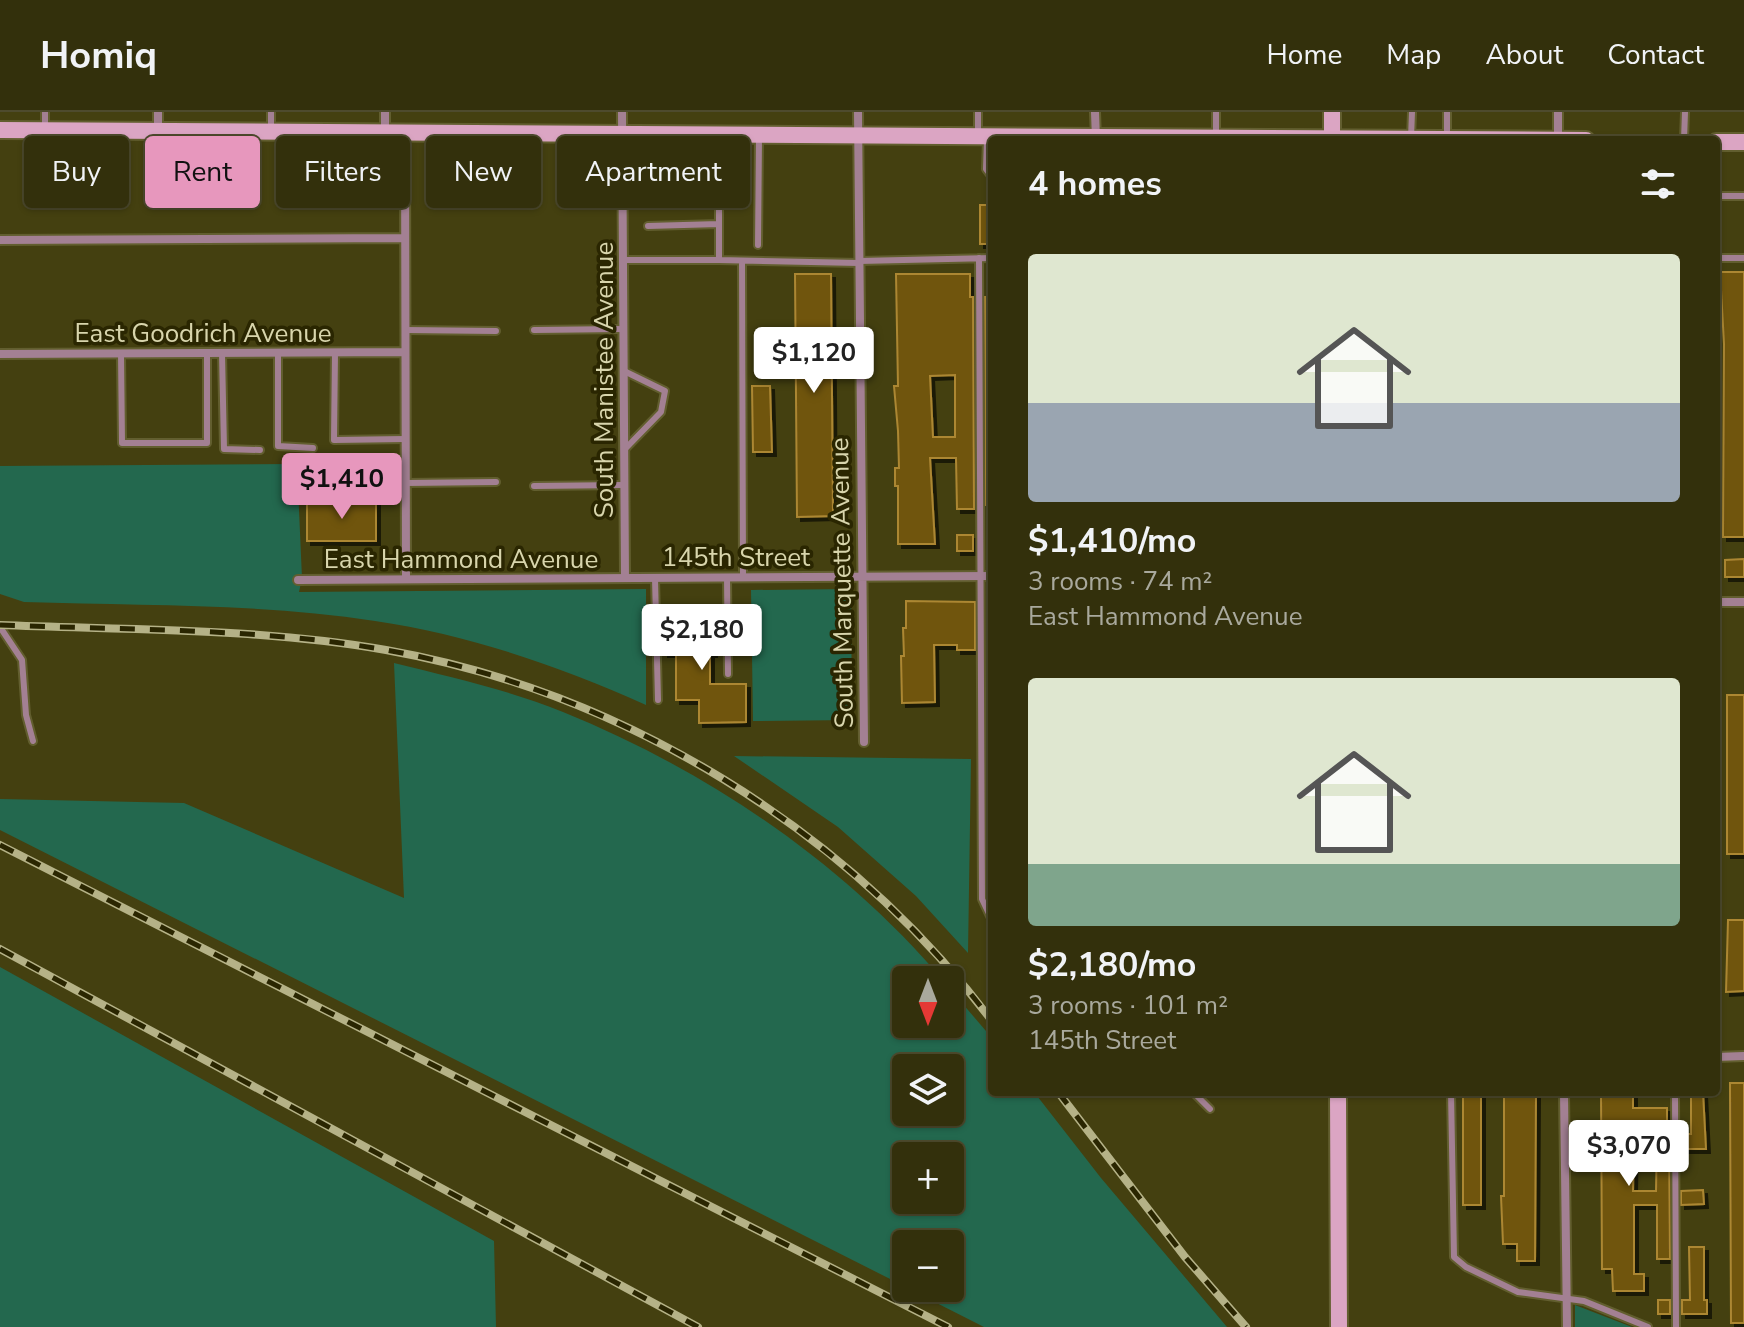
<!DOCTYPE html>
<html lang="en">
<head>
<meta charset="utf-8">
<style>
	body { margin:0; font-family:"Nunito Sans",sans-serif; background:#3e3c1a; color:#f1f3f6; height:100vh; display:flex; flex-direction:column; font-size:30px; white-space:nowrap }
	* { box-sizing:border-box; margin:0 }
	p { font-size:26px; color:#a9a99d }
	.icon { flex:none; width:44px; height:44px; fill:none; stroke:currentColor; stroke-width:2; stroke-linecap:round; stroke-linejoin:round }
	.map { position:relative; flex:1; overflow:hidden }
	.side { position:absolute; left:988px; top:24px; width:732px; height:960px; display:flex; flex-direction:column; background:#33300c; border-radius:8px; box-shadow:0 2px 6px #0004,0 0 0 2px #4e4b2d }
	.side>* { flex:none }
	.hud { position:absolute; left:24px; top:24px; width:760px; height:72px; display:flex; gap:16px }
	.needle { width:52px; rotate:180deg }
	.controls { position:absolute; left:892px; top:854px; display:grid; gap:16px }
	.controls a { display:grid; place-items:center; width:72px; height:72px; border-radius:8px; background:#33300c; box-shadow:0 2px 6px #0004,0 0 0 2px #4e4b2d; font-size:40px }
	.price { position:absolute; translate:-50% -68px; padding:0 18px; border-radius:8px; background:#fff; color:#222; font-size:26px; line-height:52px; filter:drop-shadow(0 2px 4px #0008) }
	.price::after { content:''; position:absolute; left:50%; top:48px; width:24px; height:18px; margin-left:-12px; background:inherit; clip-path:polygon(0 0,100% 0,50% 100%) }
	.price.selected { background:#e797bd; color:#111 }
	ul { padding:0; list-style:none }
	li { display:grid; align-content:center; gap:16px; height:424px; padding:0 40px }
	li span { display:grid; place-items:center; height:248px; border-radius:8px; color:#555 }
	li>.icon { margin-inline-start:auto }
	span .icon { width:144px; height:144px; fill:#fffc; stroke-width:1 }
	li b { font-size:34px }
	h2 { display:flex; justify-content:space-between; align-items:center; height:96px; padding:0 40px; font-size:34px }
	.tag { padding:0 28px; border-radius:8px; background:#33300c; box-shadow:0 2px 6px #0004,0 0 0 2px #4e4b2d; font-size:28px; line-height:72px }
	.tag.selected { background:#e797bd; color:#111 }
	header { display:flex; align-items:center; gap:48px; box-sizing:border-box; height:112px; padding:0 40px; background:#33300c; border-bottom:2px solid #4e4b2d }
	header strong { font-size:38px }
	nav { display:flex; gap:44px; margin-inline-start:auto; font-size:28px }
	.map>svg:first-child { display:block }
</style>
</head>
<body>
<header>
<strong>Homiq</strong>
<nav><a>Home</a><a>Map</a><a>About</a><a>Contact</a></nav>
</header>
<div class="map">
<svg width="1744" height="1215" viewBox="0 0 1744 1215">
	<defs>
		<filter id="shadow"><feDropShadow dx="4" dy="4" stdDeviation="0" flood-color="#0009"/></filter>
	</defs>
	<rect width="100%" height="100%" fill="#444010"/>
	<path fill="#23684e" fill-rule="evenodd" d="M297,352L302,466L299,480L646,477V593C560,554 469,523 375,509C260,491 141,494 24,490L0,482V354Z
		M851,477L852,608L753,609L751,478Z
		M394,551C450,565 509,578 563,600C708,659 841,749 943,868H906V912H950V877L992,926V980H1034L1101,1066L1227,1215H984L907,1176H950V1132H906V1175L0,718V687L184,691L404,786ZM906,956H950V1000H906ZM950,1044V1088H906V1044Z
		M734,644L971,647L968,841L916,784L838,715Z
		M0,855L494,1129L496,1215H0Z
		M1575,1193L1632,1215H1575Z"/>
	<path fill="#705410" stroke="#ac8733" stroke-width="2" fill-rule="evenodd" filter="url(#shadow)" d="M980,93H992V132H980Z
		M1720,160H1744V425H1723L1724,232Z
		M795,162H831L833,404L797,405Z
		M896,162H970V185H973L974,397H957L956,346H930L935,432H898V374H895V356H899L898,319L894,274H898ZM955,263V325H933L930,264Z
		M985,185H992V393H986Z
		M752,274H770L772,340H753Z
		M376,389V429H307V390Z
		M957,423H973V439H957Z
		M1744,447V465H1725V448Z
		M906,489L975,490V538H957V533H934L935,590L902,591L901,544H904L903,516H906Z
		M987,491H992V538H987Z
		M676,503H709V522H713V541H710V572H746V610L699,611V588H676V541H664V513H676Z
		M1727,583H1744V742H1727Z
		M1728,808H1744V879L1726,880Z
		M1730,971H1744V1211H1731Z
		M1463,980H1481V1093H1463Z
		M1504,980H1536L1535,1149H1517V1132H1503L1501,1084H1504Z
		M1601,980H1633V996H1667V1010H1634L1633,1079H1656L1657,1023H1669L1670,1147H1657V1093H1634V1162H1644V1179H1613L1612,1157H1602Z
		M1691,980H1703L1706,1037H1681V1022H1691Z
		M1703,1078L1704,1092L1681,1093V1079Z
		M1689,1135H1704V1188H1707V1202H1682V1188H1690Z
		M1658,1188H1670V1202H1658Z"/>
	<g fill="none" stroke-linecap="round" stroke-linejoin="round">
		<g stroke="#625e2f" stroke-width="10">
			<path id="lane" d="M45,0V15
				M271,0V16
				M978,0V23
				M1216,0V24
				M1447,0V26
				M1411,26L1412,0
				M987,27L986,57L992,65
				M1684,28L1685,0
				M647,74L719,72
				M1716,84H1744
				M648,114L719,112
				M758,133L759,25
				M979,146L982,787L992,808
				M1716,146H1744
				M623,148H719V25
				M719,148L859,151
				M742,149L743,465
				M859,149L992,146
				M405,218L496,219
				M534,218L623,217
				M278,240V334L313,336
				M335,240L334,328L405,327
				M121,241L122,331H207V241
				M222,241L224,337L260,338
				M624,259L665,279L661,300L624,338
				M405,371L496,370
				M534,374L624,373
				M727,465L728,562
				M655,466L658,588
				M0,515L22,548L26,603L33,629
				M1193,980L1210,997
				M1451,980L1454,1145L1466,1155L1518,1180L1584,1189L1648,1215
				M1675,980L1676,1215"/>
		</g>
		<g stroke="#625e2f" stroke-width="12">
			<path id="street" d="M158,0V19
				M385,0V20
				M622,0L625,466
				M858,0L864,630
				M1095,0L1096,27
				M1558,0V27
				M405,21L406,467
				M0,128L405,126
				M0,242L405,240
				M298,468L992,464
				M1716,490H1744
				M1716,945L1744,944
				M1564,980L1567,1215"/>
		</g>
		<g stroke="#625e2f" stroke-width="20">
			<path id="secondary" d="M1332,0V28
				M0,18L1586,28
				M1716,30H1744
				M1338,980L1339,1215"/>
		</g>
		<use href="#lane" stroke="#a38093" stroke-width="6"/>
		<use href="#street" stroke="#a38093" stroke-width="8"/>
		<use href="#secondary" stroke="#dba5c3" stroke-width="16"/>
		<g stroke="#b5b287" stroke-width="8">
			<path id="rail" d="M0,513C126,518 263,516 386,538C623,580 847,717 992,909
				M0,733L948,1215
				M0,837L698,1215
				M1058,980L1185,1145L1246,1215"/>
		</g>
		<use href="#rail" stroke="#2a2601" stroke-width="5" stroke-dasharray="15" stroke-linecap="butt"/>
	</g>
	<g text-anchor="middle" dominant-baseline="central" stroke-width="7" stroke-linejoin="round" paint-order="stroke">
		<g font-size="26" fill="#d8d5ac" stroke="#2a2601">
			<text x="203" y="221">East Goodrich Avenue</text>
			<text transform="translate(604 268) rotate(-90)">South Manistee Avenue</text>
			<text x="736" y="445">145th Street</text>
			<text x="461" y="447">East Hammond Avenue</text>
			<text transform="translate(842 471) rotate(-91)">South Marquette Avenue</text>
		</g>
	</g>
</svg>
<div class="controls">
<a><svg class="needle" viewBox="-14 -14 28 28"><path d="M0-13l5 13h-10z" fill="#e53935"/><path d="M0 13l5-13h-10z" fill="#a9a99d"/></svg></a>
<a><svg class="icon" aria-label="layers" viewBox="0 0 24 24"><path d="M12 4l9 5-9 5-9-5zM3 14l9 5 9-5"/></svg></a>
<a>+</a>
<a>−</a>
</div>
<b class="price" style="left:814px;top:283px">$1,120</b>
<b class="price selected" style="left:342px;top:409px">$1,410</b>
<b class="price" style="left:702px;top:560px">$2,180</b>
<b class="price" style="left:1629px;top:1076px">$3,070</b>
<div class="hud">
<a class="tag">Buy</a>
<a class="tag selected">Rent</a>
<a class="tag">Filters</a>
<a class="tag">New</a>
<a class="tag">Apartment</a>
</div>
<section class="side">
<h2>4 homes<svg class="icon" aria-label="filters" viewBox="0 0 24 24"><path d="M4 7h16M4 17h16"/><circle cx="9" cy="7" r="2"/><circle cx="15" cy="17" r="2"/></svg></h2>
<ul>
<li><span style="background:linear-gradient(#dfe7d0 60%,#9aa5b1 0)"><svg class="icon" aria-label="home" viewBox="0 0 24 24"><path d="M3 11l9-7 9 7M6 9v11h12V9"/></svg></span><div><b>$1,410/mo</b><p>3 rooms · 74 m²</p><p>East Hammond Avenue</p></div></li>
<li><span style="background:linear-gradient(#dfe7d0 75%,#7fa58c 0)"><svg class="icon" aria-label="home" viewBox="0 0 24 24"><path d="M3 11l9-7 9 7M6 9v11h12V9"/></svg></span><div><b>$2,180/mo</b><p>3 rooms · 101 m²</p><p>145th Street</p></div></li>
</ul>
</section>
</div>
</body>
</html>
